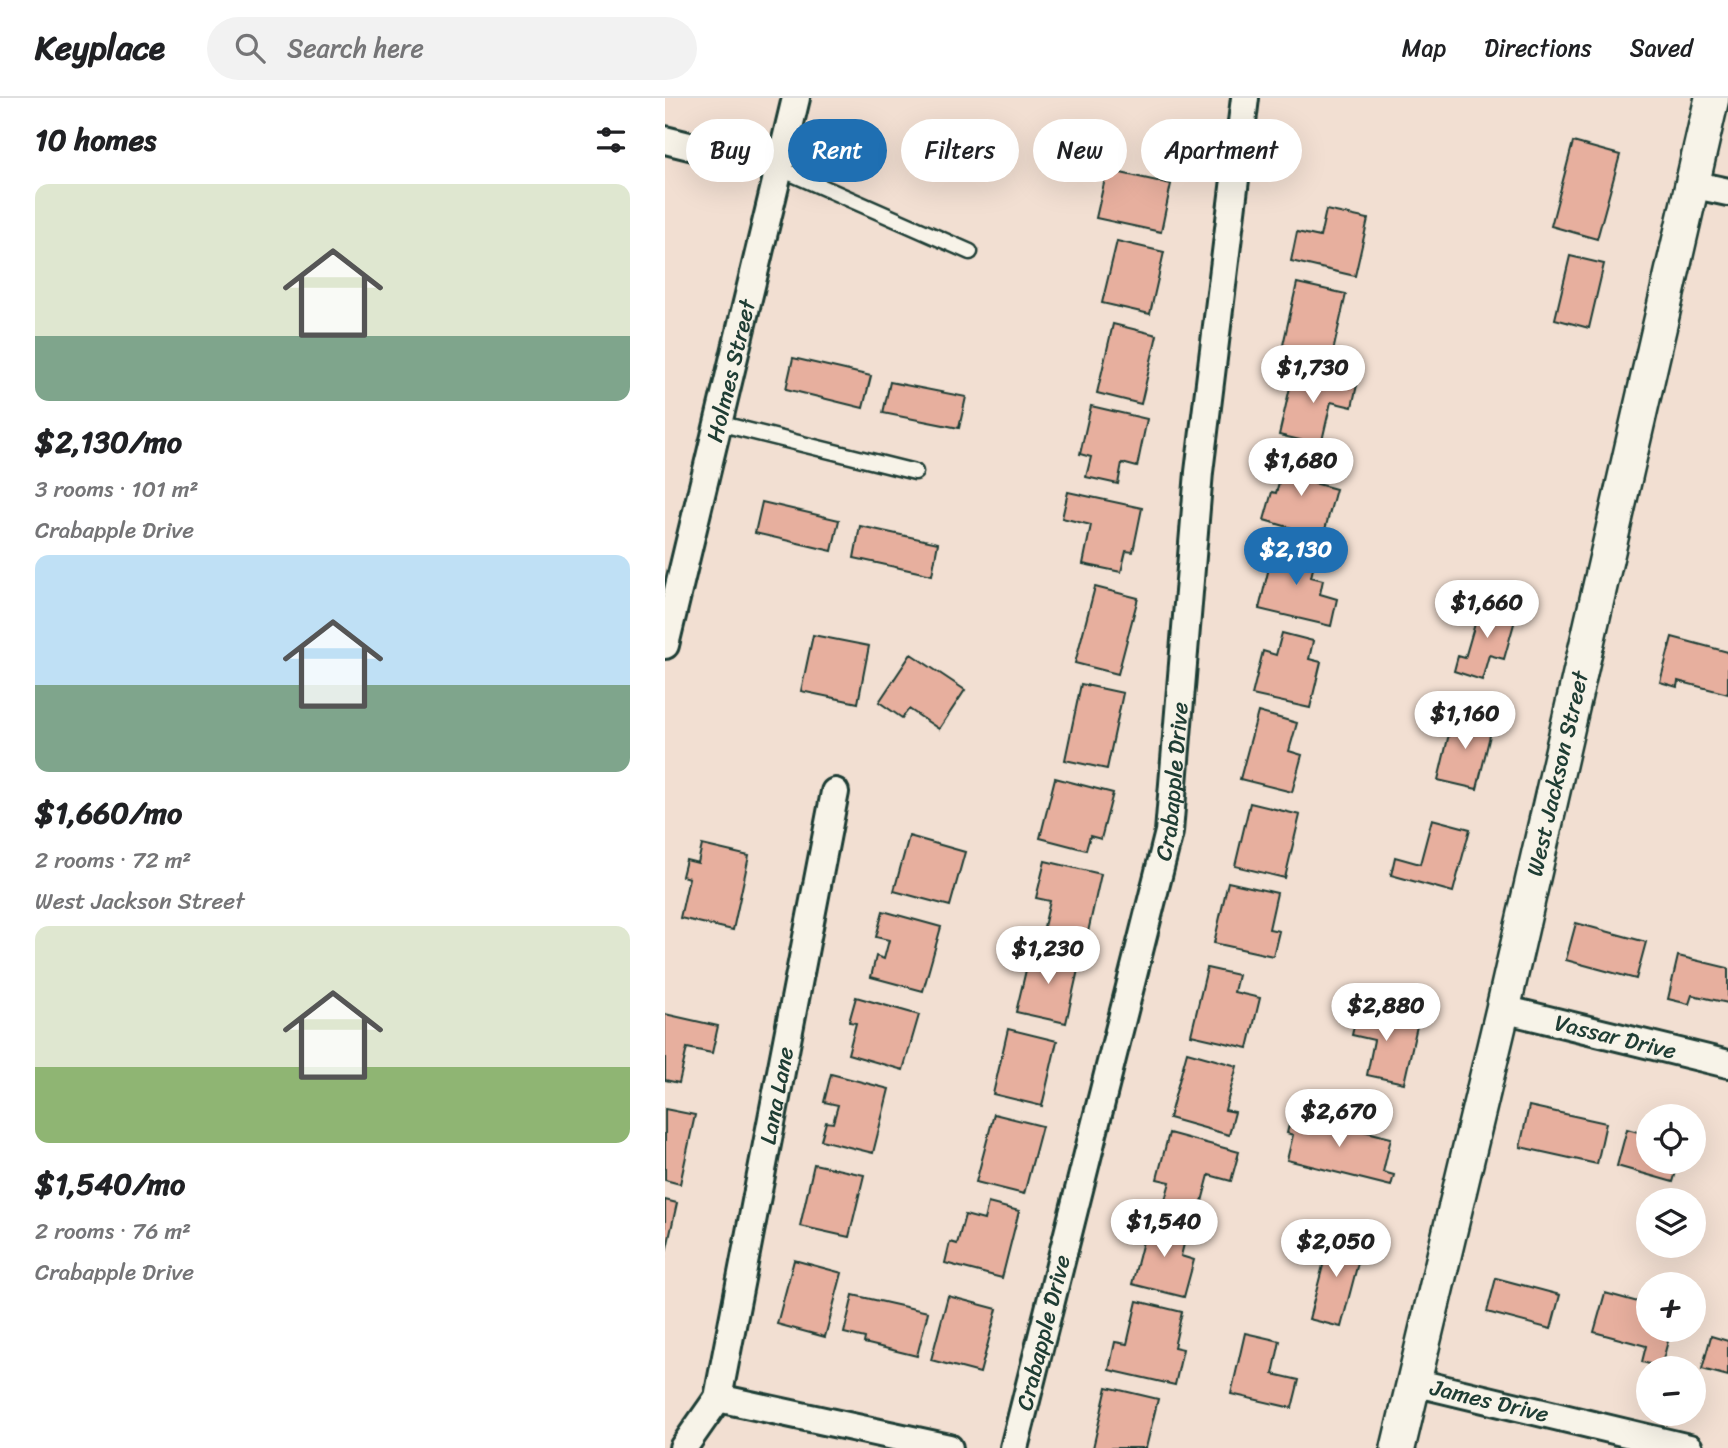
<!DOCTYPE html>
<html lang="en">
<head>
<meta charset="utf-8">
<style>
	body { margin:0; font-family:Sriracha,sans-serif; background:#f2f2f2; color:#202124; height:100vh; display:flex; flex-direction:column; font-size:26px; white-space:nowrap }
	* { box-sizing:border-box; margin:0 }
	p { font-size:23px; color:#757577 }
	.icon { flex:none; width:38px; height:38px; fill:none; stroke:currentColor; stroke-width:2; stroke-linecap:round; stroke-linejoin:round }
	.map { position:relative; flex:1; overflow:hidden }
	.details { display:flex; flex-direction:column; background:#fff; width:665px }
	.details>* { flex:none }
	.banner { position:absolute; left:21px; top:21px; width:665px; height:63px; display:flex; gap:14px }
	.buttons { position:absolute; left:971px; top:1006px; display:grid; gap:14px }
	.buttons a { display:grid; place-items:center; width:70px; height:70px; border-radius:50%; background:#fff; box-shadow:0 7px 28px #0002; font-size:35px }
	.price { position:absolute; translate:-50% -60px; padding:0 16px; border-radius:24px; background:#fff; color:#222; font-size:23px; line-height:46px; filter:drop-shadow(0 2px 4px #0008) }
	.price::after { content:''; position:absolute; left:50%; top:42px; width:21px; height:16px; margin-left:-10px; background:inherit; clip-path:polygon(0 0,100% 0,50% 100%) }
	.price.active { background:#1f6fb2; color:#fff }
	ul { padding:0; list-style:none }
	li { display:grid; align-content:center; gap:14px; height:371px; padding:0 35px }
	li span { display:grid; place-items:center; height:217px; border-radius:14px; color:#555 }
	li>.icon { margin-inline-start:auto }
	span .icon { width:126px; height:126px; fill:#fffc; stroke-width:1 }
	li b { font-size:30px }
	h2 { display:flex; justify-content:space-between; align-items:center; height:84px; padding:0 35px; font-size:30px }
	.tag { padding:0 24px; border-radius:32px; background:#fff; box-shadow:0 7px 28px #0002; font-size:24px; line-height:63px }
	.tag.active { background:#1f6fb2; color:#fff }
	header { display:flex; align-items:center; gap:42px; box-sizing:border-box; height:98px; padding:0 35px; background:#fff; border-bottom:2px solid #e0e0e0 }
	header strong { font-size:33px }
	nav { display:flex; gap:38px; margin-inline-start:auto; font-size:24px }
	.search { width:490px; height:63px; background:#f2f2f2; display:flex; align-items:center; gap:18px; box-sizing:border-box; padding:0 24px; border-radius:38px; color:#757577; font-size:26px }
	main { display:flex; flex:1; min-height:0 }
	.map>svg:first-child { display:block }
</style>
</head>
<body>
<header>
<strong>Keyplace</strong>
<div class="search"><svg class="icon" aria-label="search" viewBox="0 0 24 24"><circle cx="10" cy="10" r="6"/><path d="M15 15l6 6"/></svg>Search here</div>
<nav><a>Map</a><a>Directions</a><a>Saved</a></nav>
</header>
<main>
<section class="details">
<h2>10 homes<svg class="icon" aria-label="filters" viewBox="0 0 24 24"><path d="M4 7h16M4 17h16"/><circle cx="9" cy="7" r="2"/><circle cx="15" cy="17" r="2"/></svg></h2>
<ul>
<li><span style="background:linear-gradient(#dfe7d0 70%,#7fa58c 0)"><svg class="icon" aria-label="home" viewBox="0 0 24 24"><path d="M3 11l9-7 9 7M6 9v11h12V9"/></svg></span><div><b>$2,130/mo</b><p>3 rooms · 101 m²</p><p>Crabapple Drive</p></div></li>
<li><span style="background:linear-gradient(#bfe0f5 60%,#7fa58c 0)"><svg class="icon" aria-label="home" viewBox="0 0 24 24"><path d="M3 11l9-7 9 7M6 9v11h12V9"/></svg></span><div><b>$1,660/mo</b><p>2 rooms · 72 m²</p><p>West Jackson Street</p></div></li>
<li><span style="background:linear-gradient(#dfe7d0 65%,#8fb573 0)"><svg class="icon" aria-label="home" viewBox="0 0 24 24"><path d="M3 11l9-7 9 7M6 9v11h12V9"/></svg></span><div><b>$1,540/mo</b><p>2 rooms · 76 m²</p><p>Crabapple Drive</p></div></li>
</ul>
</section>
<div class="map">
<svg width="1063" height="1350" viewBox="0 0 1063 1350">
	<rect width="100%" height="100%" fill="#f2dfd2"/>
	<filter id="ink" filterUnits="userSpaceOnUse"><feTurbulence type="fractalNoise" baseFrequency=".0143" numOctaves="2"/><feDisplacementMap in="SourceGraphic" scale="14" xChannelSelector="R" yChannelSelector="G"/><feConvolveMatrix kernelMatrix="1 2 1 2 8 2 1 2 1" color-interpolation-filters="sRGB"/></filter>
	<g filter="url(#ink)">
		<path fill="#e7af9e" stroke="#1f3d34" stroke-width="2" d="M908,44L955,57L932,141L886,128Z
			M442,72L506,86L496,134L431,120Z
			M661,112L703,121L690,178L626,163L632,134L655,139Z
			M452,143L499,154L485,216L437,205Z
			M905,158L939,166L924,230L890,221Z
			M632,185L681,196L667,258L618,247Z
			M448,226L492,237L476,306L432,295Z
			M128,260L206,278L198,310L121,291Z
			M629,272L692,287L687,309L666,304L656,347L614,337Z
			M225,284L301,299L294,330L218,315Z
			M426,308L482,321L472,369L457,365L453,386L421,379L426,359L415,356Z
			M622,356L654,365L649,385L671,391L658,439L599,422L607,394L611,395Z
			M403,394L477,410L468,454L461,453L456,474L418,466L426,427L397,420Z
			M97,404L174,422L167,453L90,435Z
			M195,428L273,445L267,477L189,460Z
			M610,445L652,454L646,479L658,482L655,496L672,501L666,528L594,511Z
			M430,489L473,500L453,576L410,565Z
			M816,505L852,515L839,561L824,557L817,582L789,573L793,558L800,560Z
			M617,535L648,543L644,561L656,564L645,610L587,597L598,553L611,557Z
			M148,537L204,548L193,605L136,593Z
			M1007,539L1063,554V596L1013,583L1012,589L995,584Z
			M246,556L300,592L274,631L244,611L237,620L214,604Z
			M416,586L458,595L442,671L400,662Z
			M593,614L632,625L624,653L637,657L627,694L575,681Z
			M789,615L828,625L812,691L773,682Z
			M390,680L448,695L436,741L425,738L421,752L375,740Z
			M585,705L635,717L620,780L570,768Z
			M767,721L805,731L788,794L726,777L730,759L755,766Z
			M244,738L300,754L285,808L229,793Z
			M37,747L84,758L68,832L15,820L24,780L17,778L21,762L33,765Z
			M380,763L436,776L421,843L378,833L385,803L371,800Z
			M563,784L612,795L604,831L614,833L608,858L549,845Z
			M218,813L276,829L258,893L206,879L211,858L219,861L224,842L211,839Z
			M911,825L981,844L971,881L901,862Z
			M366,851L415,863L401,925L351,914Z
			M1013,858L1063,870V905L1027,897L1024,906L1003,901Z
			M542,870L573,877L569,894L595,900L583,950L526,937Z
			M191,899L254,917L238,972L183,956L191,925L184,924Z
			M694,906L722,912L719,921L752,928L739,985L702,977L709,942L687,937Z
			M0,916L53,928L47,955L22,950L14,985L0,982Z
			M343,931L392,943L377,1008L328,996Z
			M522,954L572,968L560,1012L570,1014L564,1037L504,1020Z
			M166,976L224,991L208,1055L156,1042L161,1024L168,1025L173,1007L159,1004Z
			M864,1008L941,1025L932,1066L855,1049Z
			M0,1011L30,1017L15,1086L0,1082Z
			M627,1015L726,1040L718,1074L729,1077L726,1088L622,1062L628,1037L622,1035Z
			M329,1016L377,1028L359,1096L311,1084Z
			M962,1031L984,1037V1064H1014L1008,1084L952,1068Z
			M504,1035L574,1054L566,1083L544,1077L535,1111L500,1102L505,1084L492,1081Z
			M149,1066L199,1077L184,1139L135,1128Z
			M0,1102L12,1105L0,1159Z
			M323,1105L354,1113L337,1180L280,1165L285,1144L292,1146L300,1117L319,1122Z
			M484,1120L523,1130L516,1158L529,1162L519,1199L467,1186Z
			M667,1133L699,1142L676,1229L644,1221Z
			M129,1162L177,1175L160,1239L112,1226Z
			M831,1180L895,1197L886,1231L822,1214Z
			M940,1195L984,1207V1232H1006L996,1269L977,1264L981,1248L929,1234Z
			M188,1197L263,1214L252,1258L199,1245L200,1240L179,1235Z
			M283,1198L332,1211L315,1275L266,1262Z
			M472,1203L517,1214L509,1249L518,1251L510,1287L444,1272L450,1244L462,1246Z
			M580,1235L615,1243L608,1276L634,1282L627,1310L566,1296Z
			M1046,1238L1063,1243V1278L1037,1271Z
			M442,1289L493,1301L481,1350H428Z"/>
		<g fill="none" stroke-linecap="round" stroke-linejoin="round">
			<g stroke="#1f3d34" stroke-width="19">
				<path id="service" d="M114,70L305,154
					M53,325L250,374"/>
			</g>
			<g stroke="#1f3d34" stroke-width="32">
				<g id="minor">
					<path d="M0,42L114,70"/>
					<path d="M1026,86L1063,94"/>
					<path id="s1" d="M0,547L131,0"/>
					<path id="s2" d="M838,911L1063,966"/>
					<path id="s3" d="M748,1284L1024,1350"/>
					<path id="s4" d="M53,1300L170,694"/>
					<path d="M18,1350L53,1300L284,1350"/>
					<path id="s5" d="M349,1350L504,734L534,374L580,0"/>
				</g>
			</g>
			<g stroke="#1f3d34" stroke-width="38">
				<g id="tertiary">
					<path id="s6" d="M733,1350L838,911L1047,0"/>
				</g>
			</g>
			<use href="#service" stroke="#f7f3e8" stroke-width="14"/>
			<use href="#minor" stroke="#f7f3e8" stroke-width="26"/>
			<use href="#tertiary" stroke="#f7f3e8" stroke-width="33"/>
		</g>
	</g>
	<g text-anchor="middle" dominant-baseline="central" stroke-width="7" stroke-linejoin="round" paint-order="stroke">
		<g font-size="23" fill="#1f3d34" stroke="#f7f3e8">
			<text stroke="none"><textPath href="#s1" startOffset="282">Holmes Street</textPath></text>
			<text stroke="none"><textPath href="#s6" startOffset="693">West Jackson Street</textPath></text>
			<text stroke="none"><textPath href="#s5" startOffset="686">Crabapple Drive</textPath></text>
			<text stroke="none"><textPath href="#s2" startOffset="116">Vassar Drive</textPath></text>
			<text stroke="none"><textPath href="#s4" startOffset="308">Lana Lane</textPath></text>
			<text stroke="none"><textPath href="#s5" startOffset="119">Crabapple Drive</textPath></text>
			<text stroke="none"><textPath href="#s3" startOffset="79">James Drive</textPath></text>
		</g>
	</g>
</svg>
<div class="buttons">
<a><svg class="icon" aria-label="locate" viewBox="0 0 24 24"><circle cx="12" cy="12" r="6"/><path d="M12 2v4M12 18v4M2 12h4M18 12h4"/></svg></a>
<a><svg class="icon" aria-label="layers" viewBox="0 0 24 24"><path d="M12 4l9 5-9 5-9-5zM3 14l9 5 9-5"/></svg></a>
<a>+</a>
<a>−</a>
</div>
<b class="price" style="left:648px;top:307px">$1,730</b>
<b class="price" style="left:636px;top:400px">$1,680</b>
<b class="price active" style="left:631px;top:489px">$2,130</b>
<b class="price" style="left:822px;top:542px">$1,660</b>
<b class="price" style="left:800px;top:653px">$1,160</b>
<b class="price" style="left:383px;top:888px">$1,230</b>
<b class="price" style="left:721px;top:945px">$2,880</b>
<b class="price" style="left:674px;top:1051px">$2,670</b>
<b class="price" style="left:499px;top:1161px">$1,540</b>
<b class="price" style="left:671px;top:1181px">$2,050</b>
<div class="banner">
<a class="tag">Buy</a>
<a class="tag active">Rent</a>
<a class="tag">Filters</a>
<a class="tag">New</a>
<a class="tag">Apartment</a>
</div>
</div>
</main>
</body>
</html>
